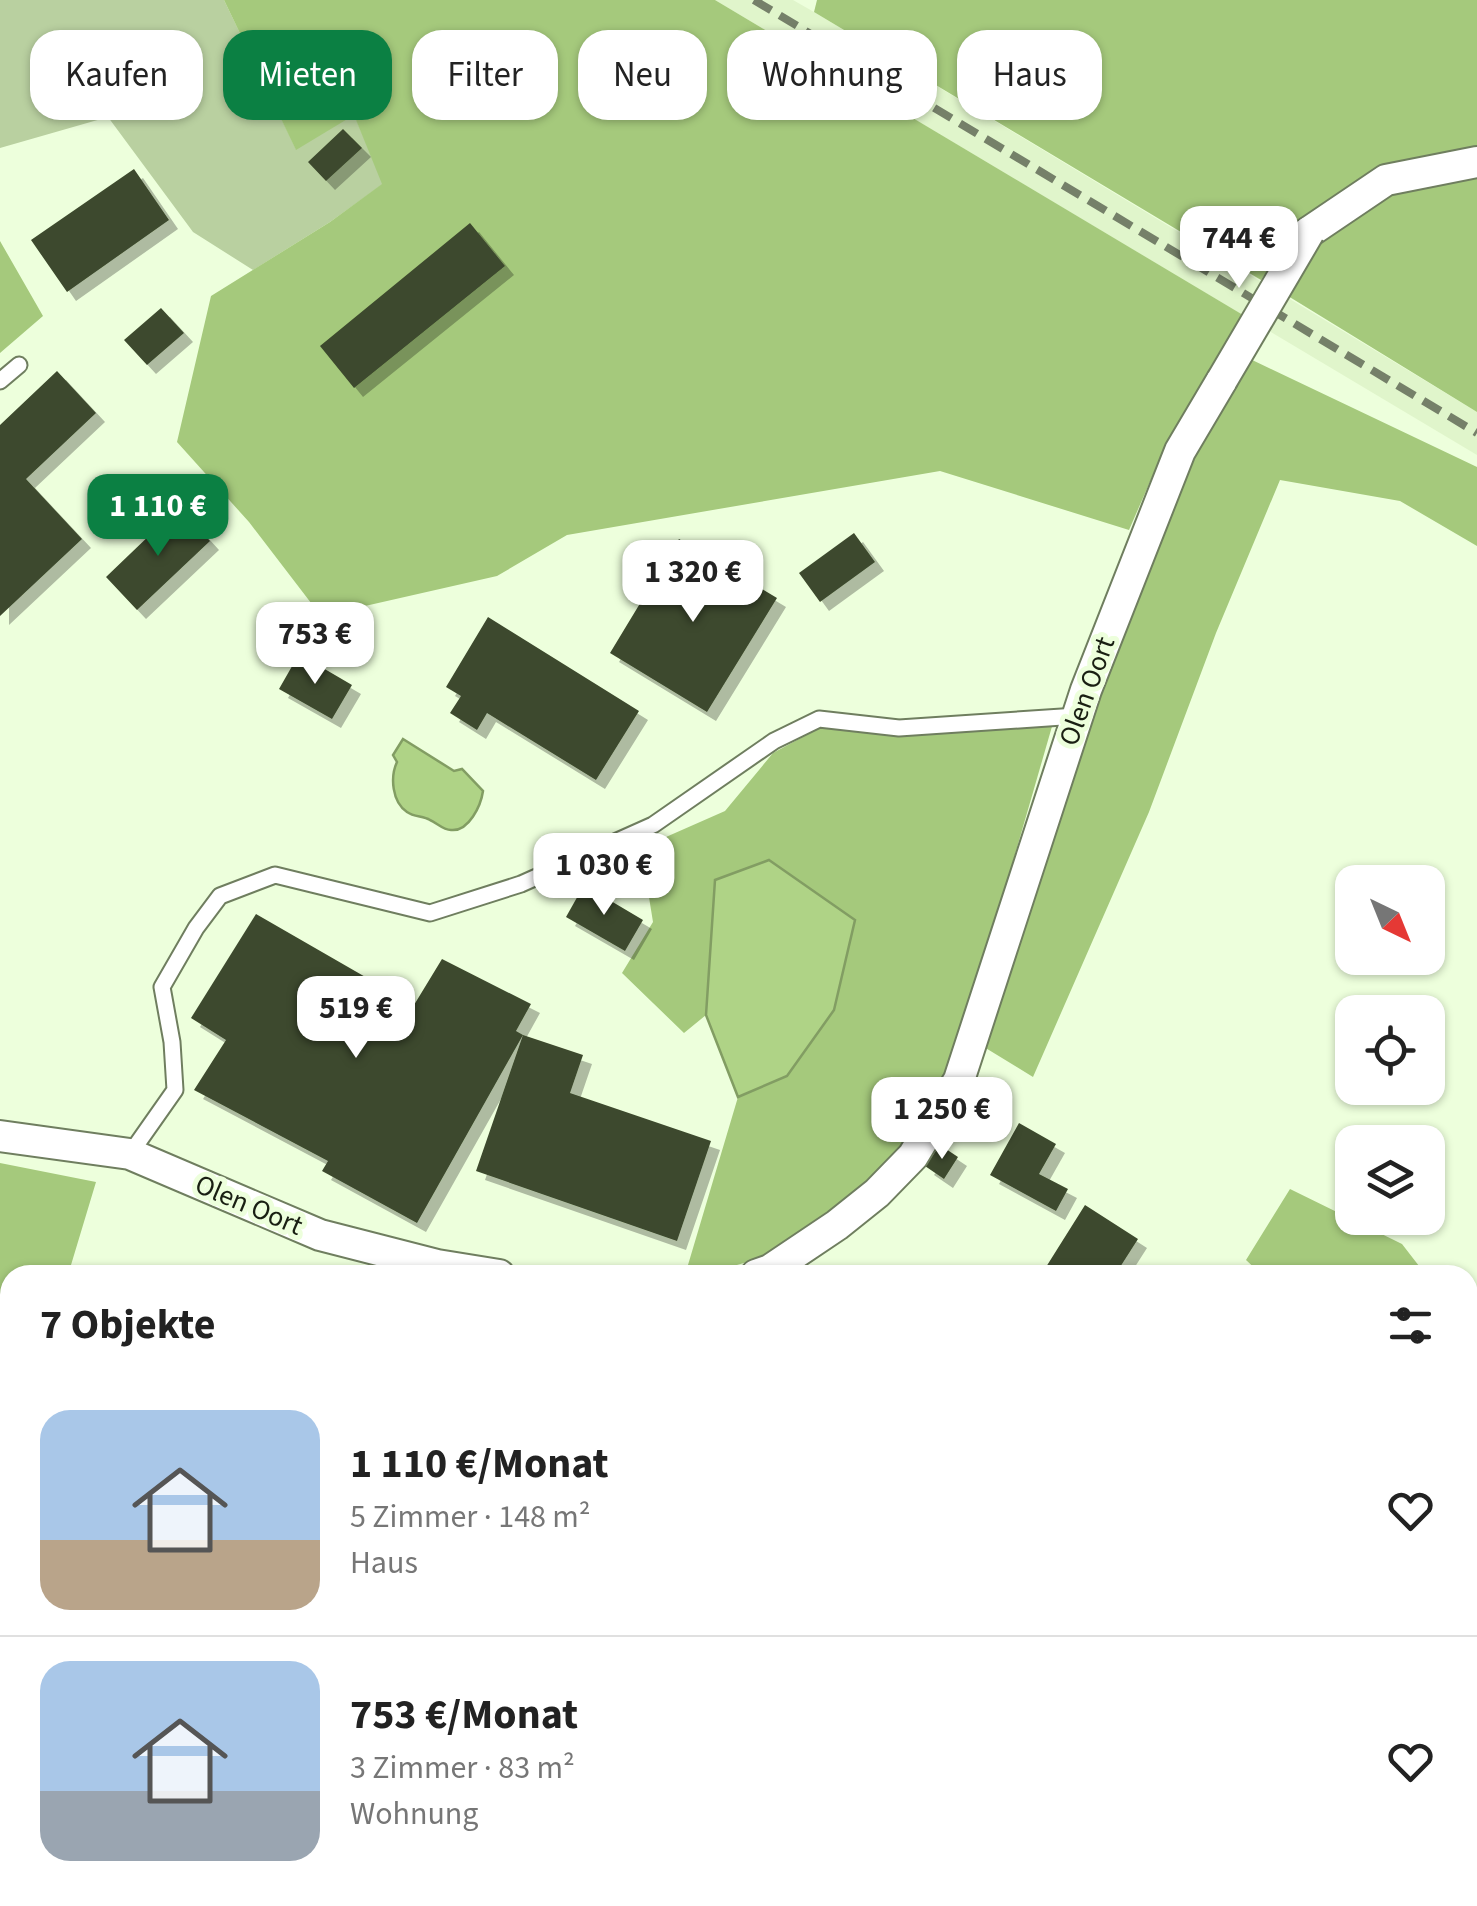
<!DOCTYPE html>
<html lang="de">
<head>
<meta charset="utf-8">
<style>
	body { margin:0; font-family:"Source Sans 3",sans-serif; background:#f6f6f6; color:#222; height:100vh; display:flex; flex-direction:column; font-size:38px; white-space:nowrap }
	* { box-sizing:border-box; margin:0 }
	p { font-size:32px; color:#767676 }
	.icon { flex:none; width:55px; height:55px; fill:none; stroke:currentColor; stroke-width:2; stroke-linecap:round; stroke-linejoin:round }
	.map { position:relative; flex:1; overflow:hidden }
	.side { position:absolute; left:0px; top:1265px; width:1478px; height:642px; display:flex; flex-direction:column; background:#fff; border-radius:30px 30px 0 0; box-shadow:0 2px 8px #0004 }
	.side>* { flex:none }
	.top-card { position:absolute; left:30px; top:30px; width:1418px; height:90px; display:flex; gap:20px }
	.needle { width:65px; rotate:137deg }
	.buttons { position:absolute; left:1335px; top:865px; display:grid; gap:20px }
	.buttons a { display:grid; place-items:center; width:110px; height:110px; border-radius:20px; background:#fff; box-shadow:0 2px 8px #0004; font-size:50px }
	.price { position:absolute; translate:-50% -85px; padding:0 22px; border-radius:20px; background:#fff; color:#222; font-size:32px; line-height:65px; filter:drop-shadow(0 2px 5px #0008) }
	.price::after { content:''; position:absolute; left:50%; top:60px; width:30px; height:22px; margin-left:-15px; background:inherit; clip-path:polygon(0 0,100% 0,50% 100%) }
	.price.active { background:#0b8043; color:#fff }
	ul { padding:0; list-style:none }
	li { display:flex; align-items:center; gap:30px; height:250px; padding:0 40px }
	li+li { border-top:2px solid #e0e0e0 }
	li span { display:grid; place-items:center; flex:none; width:280px; height:200px; border-radius:30px; color:#555 }
	li>.icon { margin-inline-start:auto }
	span .icon { width:120px; height:120px; fill:#fffc; stroke-width:1 }
	li b { font-size:42px }
	h2 { display:flex; justify-content:space-between; align-items:center; height:120px; padding:0 40px; font-size:42px }
	.tag { padding:0 35px; border-radius:30px; background:#fff; box-shadow:0 2px 8px #0004; font-size:35px; line-height:90px }
	.tag.active { background:#0b8043; color:#fff }
	.map>svg:first-child { display:block }
</style>
</head>
<body>
<div class="map">
<svg width="1477" height="1906" viewBox="0 0 1477 1906">
	<defs>
		<filter id="shadow"><feDropShadow dx="9" dy="9" stdDeviation="0" flood-color="#0004"/></filter>
	</defs>
	<rect width="100%" height="100%" fill="#edffdc"/>
	<path fill="#e0f5cb" d="M715,0H793L814,12L1477,412V455Z"/>
	<path fill="#b9d0a0" d="M0,0H224L296,149L354,114L383,184L330,222L253,270L193,232L108,117L0,148Z"/>
	<path fill="#a5c97c" d="M224,0H715L1243,315L1166,445L1129,530L940,471L567,535L497,576L321,616L249,522L177,442L211,296L330,222L382,184L354,115L296,150Z
		M817,0H1477V148L1301,220L1261,280L814,12Z
		M1477,176V412L1288,296L1317,243L1391,193Z
		M0,241L43,316L0,353Z
		M1248,358L1477,467V546L1400,501L1280,480L1216,633L1149,812L1033,1077L984,1047L1096,707L1185,454Z
		M1053,723L973,1000L947,1075L902,1148L871,1186L775,1254L702,1275H685L738,1097L787,1075L715,880L706,1015L684,1033L622,973L653,922L641,848L725,811L773,753L823,726Z
		M0,1163L96,1182L68,1275H10V1332L0,1327Z
		M1290,1189L1402,1244L1426,1275H1262L1246,1260Z
		M1468,1330L1477,1343V1477L1468,1495Z
		M558,1898H837L825,1906H562Z"/>
	<path fill="#afd386" stroke="#829d63" stroke-width="2.5" d="M403,739L454,771L462,769L483,791C481,805 469,832 451,830C443,830 437,823 430,820C423,816 414,817 407,812C392,802 390,777 397,762L393,755Z
		M769,860L855,920L834,1010L787,1076L738,1097L706,1015L715,880Z"/>
	<path fill="#3d4a2d" filter="url(#shadow)" d="M343,129L362,148L326,181L308,162Z
		M134,169L169,220L67,292L31,240Z
		M470,223L505,266L354,388L320,346Z
		M161,308L184,333L147,365L124,340Z
		M57,371L96,413L26,479L82,539L0,616V425Z
		M179,507L210,541L137,610L106,577Z
		M854,533L875,562L820,602L799,573Z
		M679,539L777,598L707,712L610,653Z
		M488,617L639,711L596,780L487,713L477,730L450,713L461,696L446,687Z
		M299,654L352,685L332,719L279,689Z
		M584,885L643,920L625,951L566,917Z
		M256,914L414,1005L442,959L531,1004L516,1031L523,1035L417,1223L322,1171L328,1161L194,1090L226,1040L191,1018Z
		M523,1035L583,1055L570,1093L711,1141L677,1241L476,1171Z
		M1019,1123L1056,1144L1039,1174L1068,1189L1056,1211L990,1175Z
		M940,1145L958,1157L944,1179L925,1166Z
		M1085,1205L1138,1239L1115,1275H1041Z"/>
	<g fill="none" stroke-linecap="round" stroke-linejoin="round">
		<g stroke="#6f7e5f" stroke-width="19">
			<path id="lane" d="M0,381L19,365
				M130,1154L175,1090L172,1042L162,987L196,928L220,896L275,875L430,913L521,884L653,825L774,741L819,719L899,728L1077,716"/>
		</g>
		<g stroke="#6f7e5f" stroke-width="34">
			<path id="street" d="M1309,232L1386,180L1477,162
				M0,1136L130,1154L320,1235L437,1265L499,1275
				M756,1275L770,1270L837,1225L877,1193L913,1156L959,1080L1086,690L1180,451L1222,380"/>
		</g>
		<path stroke="#a2b095" stroke-width="6" stroke-dasharray="8 5" stroke-linecap="butt" d="M1358,1898L1364,1906"/>
		<use href="#lane" stroke="#fff" stroke-width="15"/>
		<use href="#street" stroke="#fff" stroke-width="30"/>
		<path stroke="#758069" stroke-width="8" stroke-dasharray="20 10" stroke-linecap="butt" d="M754,0L1477,433"/>
		<g stroke="#6f7e5f" stroke-width="34" stroke-linecap="butt">
			<path id="street-bridge" d="M1222,380L1309,232"/>
		</g>
		<use href="#street-bridge" stroke="#fff" stroke-width="30"/>
	</g>
	<g text-anchor="middle" dominant-baseline="central" stroke-width="10" stroke-linejoin="round" paint-order="stroke">
		<g font-size="28" fill="#191f12" stroke="#edffdc">
			<text transform="translate(1087 691) rotate(-70)">Olen Oort</text>
			<text transform="translate(249 1205) rotate(23)">Olen Oort</text>
		</g>
	</g>
</svg>
<div class="buttons">
<a><svg class="needle" viewBox="-14 -14 28 28"><path d="M0-13l5 13h-10z" fill="#e53935"/><path d="M0 13l5-13h-10z" fill="#767676"/></svg></a>
<a><svg class="icon" aria-label="locate" viewBox="0 0 24 24"><circle cx="12" cy="12" r="6"/><path d="M12 2v4M12 18v4M2 12h4M18 12h4"/></svg></a>
<a><svg class="icon" aria-label="layers" viewBox="0 0 24 24"><path d="M12 4l9 5-9 5-9-5zM3 14l9 5 9-5"/></svg></a>
</div>
<b class="price" style="left:1239px;top:291px">744 €</b>
<b class="price active" style="left:158px;top:559px">1 110 €</b>
<b class="price" style="left:693px;top:625px">1 320 €</b>
<b class="price" style="left:315px;top:687px">753 €</b>
<b class="price" style="left:604px;top:918px">1 030 €</b>
<b class="price" style="left:356px;top:1061px">519 €</b>
<b class="price" style="left:942px;top:1162px">1 250 €</b>
<div class="top-card">
<a class="tag">Kaufen</a>
<a class="tag active">Mieten</a>
<a class="tag">Filter</a>
<a class="tag">Neu</a>
<a class="tag">Wohnung</a>
<a class="tag">Haus</a>
</div>
<section class="side">
<h2>7 Objekte<svg class="icon" aria-label="filters" viewBox="0 0 24 24"><path d="M4 7h16M4 17h16"/><circle cx="9" cy="7" r="2"/><circle cx="15" cy="17" r="2"/></svg></h2>
<ul>
<li><span style="background:linear-gradient(#a9c7e8 65%,#b9a48a 0)"><svg class="icon" aria-label="home" viewBox="0 0 24 24"><path d="M3 11l9-7 9 7M6 9v11h12V9"/></svg></span><div><b>1 110 €/Monat</b><p>5 Zimmer · 148 m²</p><p>Haus</p></div><svg class="icon" aria-label="heart" viewBox="0 0 24 24"><path d="M12 20l-8-8c-3-5 5-10 8-4 3-6 11-1 8 4z"/></svg></li>
<li><span style="background:linear-gradient(#a9c7e8 65%,#9aa5b1 0)"><svg class="icon" aria-label="home" viewBox="0 0 24 24"><path d="M3 11l9-7 9 7M6 9v11h12V9"/></svg></span><div><b>753 €/Monat</b><p>3 Zimmer · 83 m²</p><p>Wohnung</p></div><svg class="icon" aria-label="heart" viewBox="0 0 24 24"><path d="M12 20l-8-8c-3-5 5-10 8-4 3-6 11-1 8 4z"/></svg></li>
</ul>
</section>
</div>
</body>
</html>
